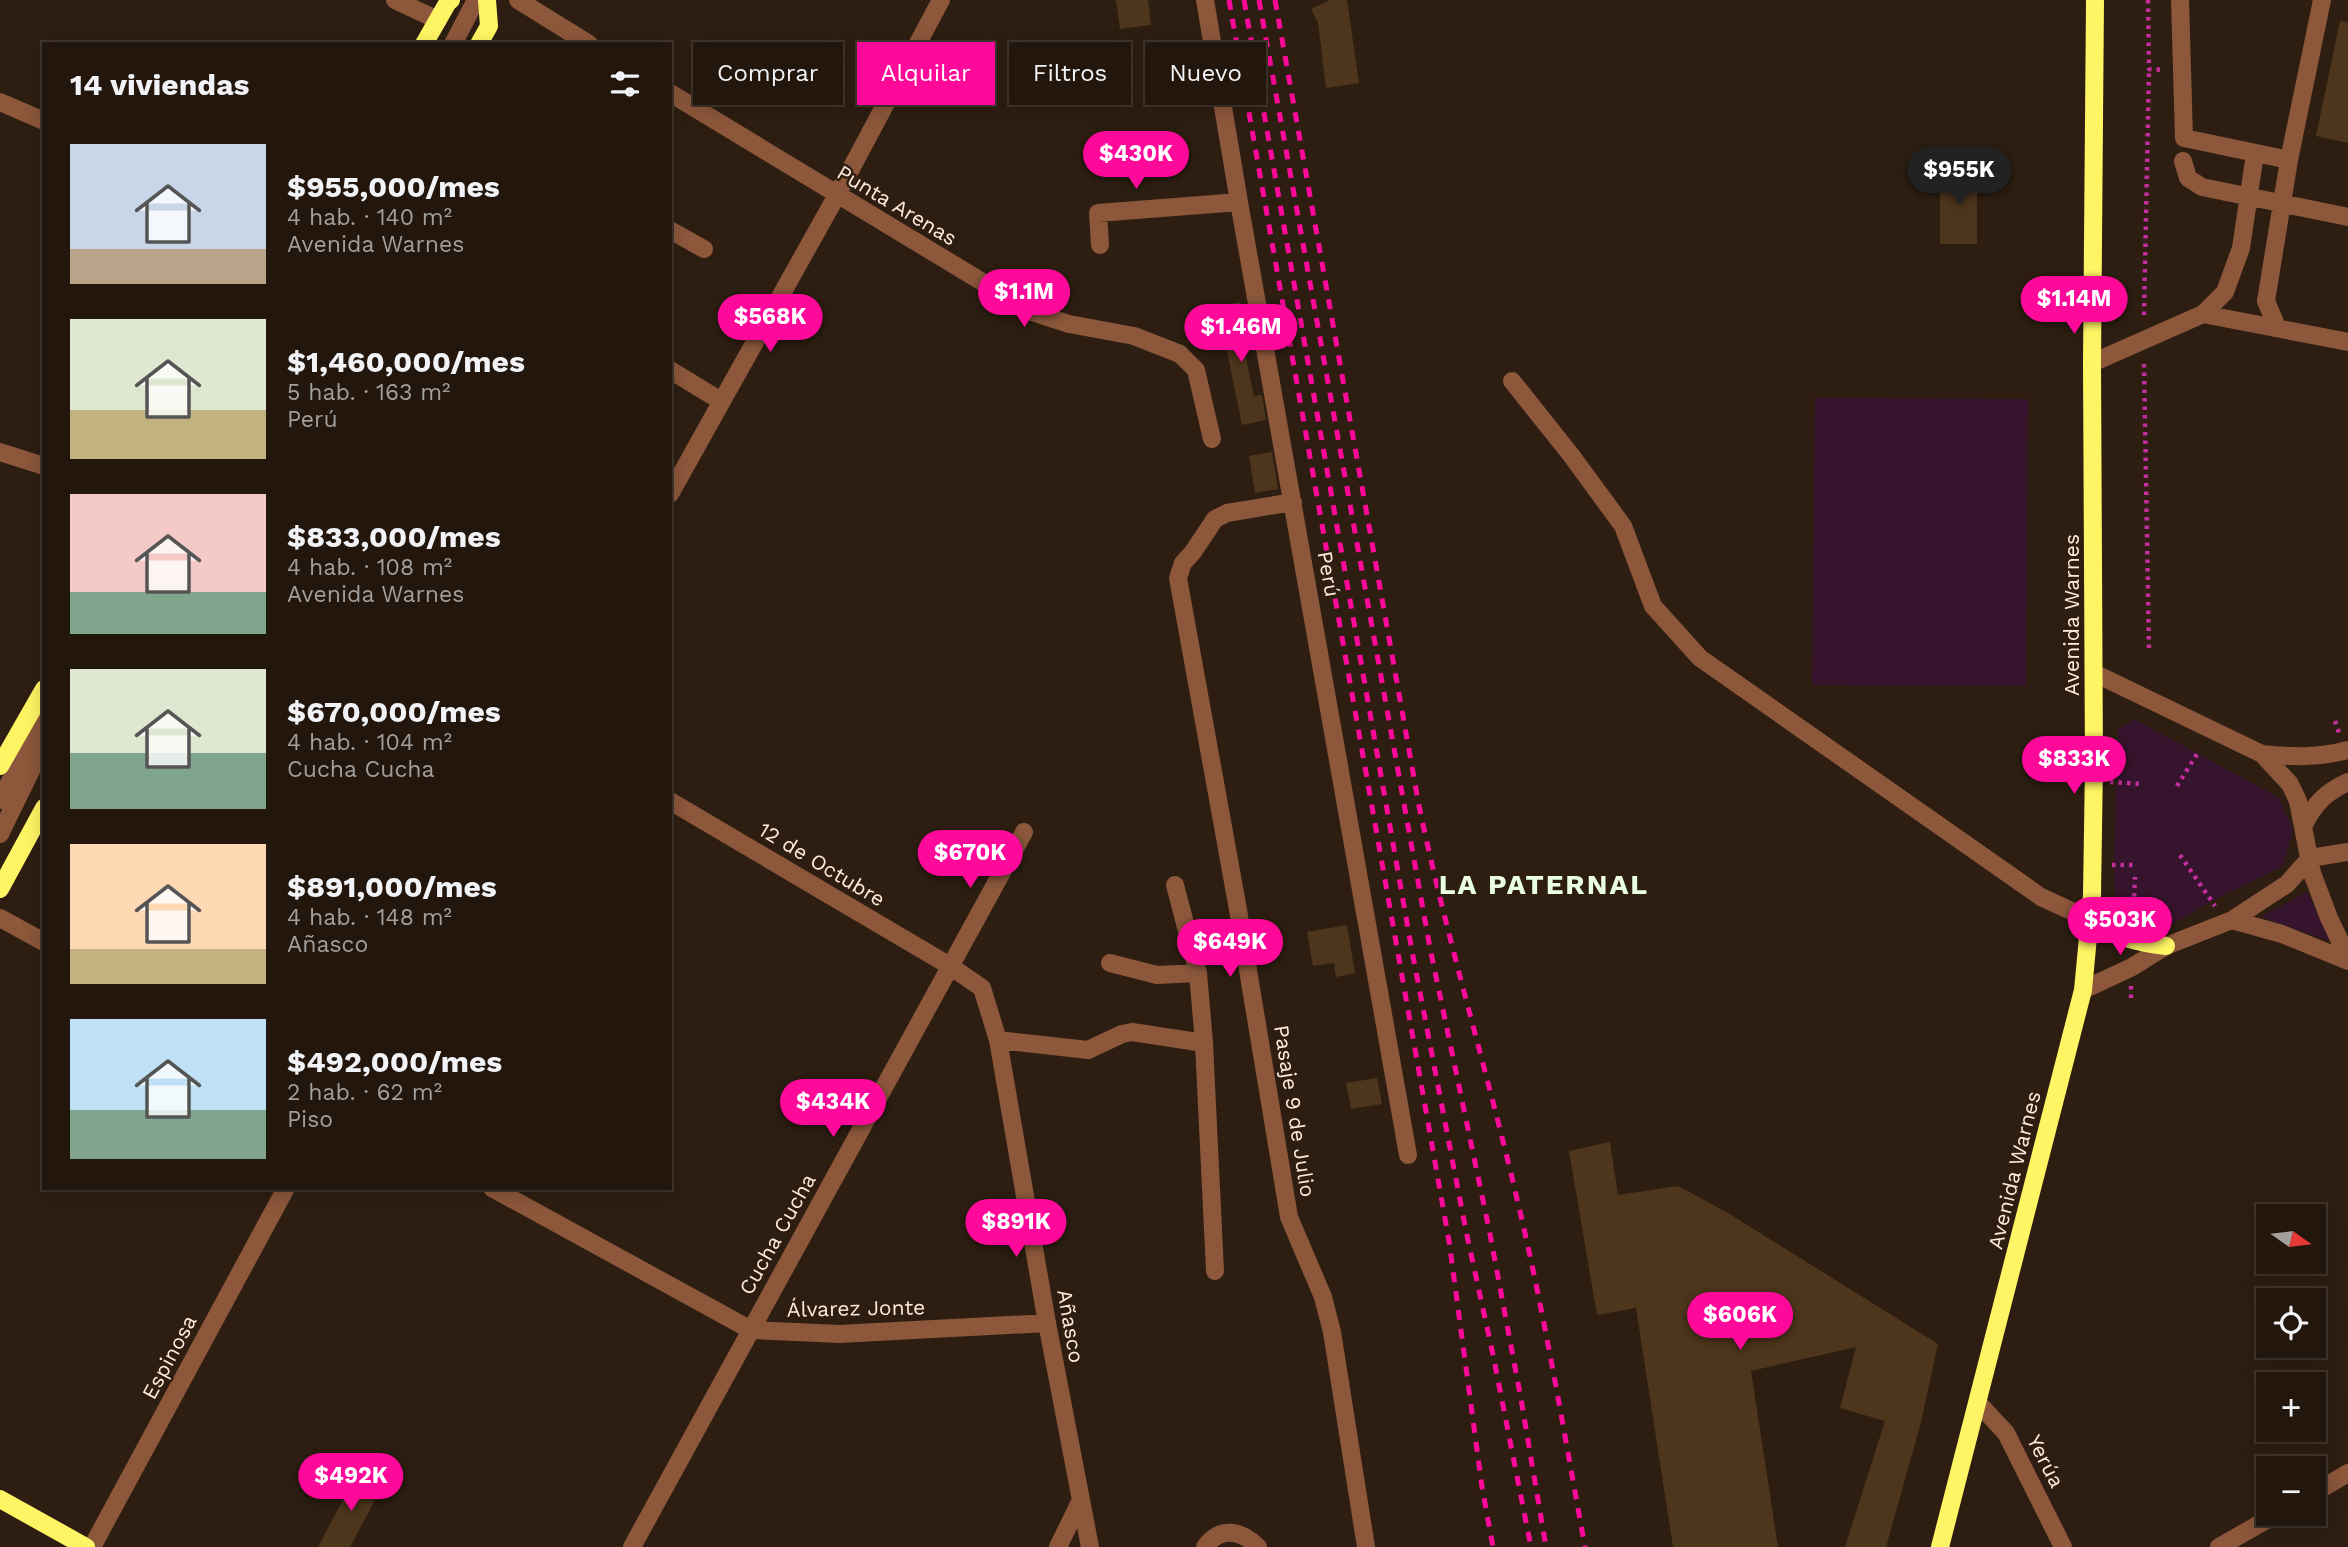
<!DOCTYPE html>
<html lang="es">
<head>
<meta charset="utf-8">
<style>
	body { margin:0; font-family:"Work Sans",sans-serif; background:#2e231b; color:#f1f3f6; height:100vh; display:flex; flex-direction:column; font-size:26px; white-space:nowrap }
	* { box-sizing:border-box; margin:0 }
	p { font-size:23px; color:#a29f9d }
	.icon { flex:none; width:38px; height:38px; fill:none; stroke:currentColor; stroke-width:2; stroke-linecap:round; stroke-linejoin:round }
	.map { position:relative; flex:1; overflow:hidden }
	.side { position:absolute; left:42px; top:42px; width:630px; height:1148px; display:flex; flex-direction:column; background:#22160d; border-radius:0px; box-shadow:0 4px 18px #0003,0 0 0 2px #3f352e }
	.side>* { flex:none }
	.guide { position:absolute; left:693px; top:42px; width:665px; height:63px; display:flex; gap:14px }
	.needle { width:46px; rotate:104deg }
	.fabs { position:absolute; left:2256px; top:1204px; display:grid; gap:14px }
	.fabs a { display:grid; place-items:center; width:70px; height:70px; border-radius:0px; background:#22160d; box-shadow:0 4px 18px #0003,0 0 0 2px #3f352e; font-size:35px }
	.price { position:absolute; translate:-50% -60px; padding:0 16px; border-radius:24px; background:#ff099b; color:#fff; font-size:23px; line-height:46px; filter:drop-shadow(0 2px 4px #0008) }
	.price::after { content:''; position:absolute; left:50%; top:42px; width:21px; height:16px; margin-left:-10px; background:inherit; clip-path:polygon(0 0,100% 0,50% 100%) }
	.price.on { background:#222; color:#fff }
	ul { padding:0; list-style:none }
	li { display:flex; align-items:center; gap:21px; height:175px; padding:0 28px }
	li span { display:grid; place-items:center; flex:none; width:196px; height:140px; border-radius:0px; color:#555 }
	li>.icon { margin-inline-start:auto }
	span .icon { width:84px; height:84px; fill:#fffc; stroke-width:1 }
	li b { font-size:30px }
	h2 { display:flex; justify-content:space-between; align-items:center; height:84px; padding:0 28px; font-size:30px }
	.chip { padding:0 24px; border-radius:0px; background:#22160d; box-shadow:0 4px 18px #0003,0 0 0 2px #3f352e; font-size:24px; line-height:63px }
	.chip.on { background:#ff099b; color:#fff }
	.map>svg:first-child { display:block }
</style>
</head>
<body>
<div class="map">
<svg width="2348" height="1547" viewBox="0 0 2348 1547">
	<rect width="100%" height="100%" fill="#2d1e11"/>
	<path fill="#37142d" d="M1815,398L2028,399L2026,686L1812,685Z
		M2134,719L2278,797L2293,829L2283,866L2210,902L2158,933L2134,932L2116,921L2114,865L2118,730Z
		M2307,892L2330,941L2261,917Z"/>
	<path fill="#4e361c" d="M1116,0H1148L1151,25L1120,29Z
		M1330,0H1347L1359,83L1326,88L1318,23L1311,9Z
		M2340,21L2348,22V143L2316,136Z
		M1940,170H1977V244H1940Z
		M1240,302L1249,347L1244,348L1254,396L1262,395L1266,420L1242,425L1218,306Z
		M1272,452L1278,489L1255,493L1249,456Z
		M1347,925L1355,973L1336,977L1334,963L1313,966L1307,932Z
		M1377,1078L1382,1104L1351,1109L1346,1083Z
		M1610,1142L1618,1195L1678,1186L1728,1213L1938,1344L1920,1426L1886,1547H1845L1885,1421L1840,1408L1856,1347L1751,1371L1778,1547H1673L1636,1308L1597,1315L1569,1151Z
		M357,1473L382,1487L350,1547H318Z"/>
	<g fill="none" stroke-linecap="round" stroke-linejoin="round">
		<path stroke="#c22e9d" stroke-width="4.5" stroke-dasharray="3.5 5" stroke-linecap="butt" d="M2148,0L2149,69L2163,70
			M2144,315L2149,69
			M2144,364L2149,651
			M2335,721L2339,733
			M2110,782L2141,784
			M2177,786L2197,754
			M2180,855L2215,906
			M2112,865H2136
			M2133,922L2135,877
			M2131,998V986"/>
		<path stroke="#8c573b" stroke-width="18" d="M395,0L438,20
			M518,0L589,44
			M1205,0L1239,202L1408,1155
			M2180,0L2184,138L2289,160
			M453,44L476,0
			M670,93L1032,312L1069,324L1134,336L1180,354L1196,370L1212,439
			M0,102L44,121
			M2183,161L2188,178L2202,187L2348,217
			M670,230L704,249
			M1100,245L1098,213L1239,202
			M2203,314L2348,342
			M2277,327L2266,301L2289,160L2322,0
			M2092,363L2203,314L2225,292L2241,248L2255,154
			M670,370L721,401
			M1512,381L1571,455L1623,526L1653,606L1700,658L2041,897L2091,920
			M0,452L44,466
			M670,494L837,195L941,0
			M1293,502L1227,513L1215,519L1193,552L1183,563L1178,578L1237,904L1289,1217L1323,1297L1332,1332L1366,1547
			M2094,673L2262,754C2292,757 2319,758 2348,750
			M2262,754L2290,784L2298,801L2312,873L2329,918L2348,958
			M0,800L44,718
			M670,801L950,966L982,988L998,1040L1047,1323L1090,1547
			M2304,825C2314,804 2326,792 2348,782
			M0,834L44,744
			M1175,885L1198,973L1204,1043
			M0,918L44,942
			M2232,920L2282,934L2348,961
			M1110,963L1157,975L1198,973
			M2083,990L2132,967L2166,946L2232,920L2287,884L2310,858L2348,852
			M998,1040L1088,1050L1122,1034L1132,1032L1204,1043L1215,1271
			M492,1188L751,1330L839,1334L1047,1323
			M1978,1403L2006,1433L2063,1547
			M2314,1493L2348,1473
			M92,1547L286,1188
			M632,1547L1024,832
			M1058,1547L1081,1500
			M1205,1547C1220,1526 1241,1530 1258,1547
			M2219,1547L2277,1514"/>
		<path stroke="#fff564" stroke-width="18" d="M424,44L448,2L451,0
			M479,44L489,26L487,0
			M0,766L44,689
			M0,889L44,808
			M2091,920C2114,937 2138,943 2166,946
			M0,1499L86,1547
			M1940,1547L2083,990L2092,895L2094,765L2092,363L2095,0"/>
		<path stroke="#ff099b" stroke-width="5" stroke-dasharray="10 9" stroke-linecap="butt" d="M1229,0L1449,1241L1482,1487L1493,1547
			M1244,0L1412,951L1466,1231L1492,1350L1531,1547
			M1259,0L1430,948L1489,1229L1521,1399L1546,1547
			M1275,0L1419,806C1447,939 1487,1070 1518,1203C1545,1317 1564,1432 1585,1547"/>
	</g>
	<g text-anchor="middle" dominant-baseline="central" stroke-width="5" stroke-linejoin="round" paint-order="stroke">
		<g font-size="21" fill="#ffebdd" stroke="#2d1e11">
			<text transform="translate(897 205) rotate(31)">Punta Arenas</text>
			<text transform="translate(1329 574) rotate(80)">Perú</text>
			<text transform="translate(2071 615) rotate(-90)">Avenida Warnes</text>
			<text transform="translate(822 864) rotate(31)">12 de Octubre</text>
			<text transform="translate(1295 1111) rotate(81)">Pasaje 9 de Julio</text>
			<text transform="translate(2014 1170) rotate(-76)">Avenida Warnes</text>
			<text transform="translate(777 1234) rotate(-61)">Cucha Cucha</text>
			<text transform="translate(856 1308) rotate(-1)">Álvarez Jonte</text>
			<text transform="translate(1071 1326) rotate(80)">Añasco</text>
			<text transform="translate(169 1357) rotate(-62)">Espinosa</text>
			<text transform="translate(2046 1461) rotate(63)">Yerúa</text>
		</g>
		<g font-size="28" font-weight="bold" letter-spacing="2" fill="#e9ffdf" stroke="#2d1e11">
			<text x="1544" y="884">LA PATERNAL</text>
		</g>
	</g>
</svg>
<div class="fabs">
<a><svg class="needle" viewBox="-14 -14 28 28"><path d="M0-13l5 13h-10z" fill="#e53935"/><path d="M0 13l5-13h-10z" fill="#a29f9d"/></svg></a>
<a><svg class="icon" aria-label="locate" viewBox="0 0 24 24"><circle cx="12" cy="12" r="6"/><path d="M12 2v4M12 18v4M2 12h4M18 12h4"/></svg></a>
<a>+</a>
<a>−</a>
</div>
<b class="price" style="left:1136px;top:191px">$430K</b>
<b class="price on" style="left:1959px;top:207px">$955K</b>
<b class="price" style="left:1024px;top:329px">$1.1M</b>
<b class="price" style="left:2074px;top:336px">$1.14M</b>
<b class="price" style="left:770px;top:354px">$568K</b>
<b class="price" style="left:1241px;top:364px">$1.46M</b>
<b class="price" style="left:2074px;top:796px">$833K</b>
<b class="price" style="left:970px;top:890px">$670K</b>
<b class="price" style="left:2120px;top:957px">$503K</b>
<b class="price" style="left:1230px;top:979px">$649K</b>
<b class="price" style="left:833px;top:1139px">$434K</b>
<b class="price" style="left:1016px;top:1259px">$891K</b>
<b class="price" style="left:1740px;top:1352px">$606K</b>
<b class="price" style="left:351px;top:1513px">$492K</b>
<div class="guide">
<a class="chip">Comprar</a>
<a class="chip on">Alquilar</a>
<a class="chip">Filtros</a>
<a class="chip">Nuevo</a>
</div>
<section class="side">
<h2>14 viviendas<svg class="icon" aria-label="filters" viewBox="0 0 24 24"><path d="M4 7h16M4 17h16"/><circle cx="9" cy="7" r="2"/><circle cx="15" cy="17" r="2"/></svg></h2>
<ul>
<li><span style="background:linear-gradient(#c9d6e8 75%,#b9a48a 0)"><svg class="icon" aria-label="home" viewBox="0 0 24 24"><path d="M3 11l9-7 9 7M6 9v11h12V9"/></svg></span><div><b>$955,000/mes</b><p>4 hab. · 140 m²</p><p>Avenida Warnes</p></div></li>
<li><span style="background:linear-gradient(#dfe7d0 65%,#c2b280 0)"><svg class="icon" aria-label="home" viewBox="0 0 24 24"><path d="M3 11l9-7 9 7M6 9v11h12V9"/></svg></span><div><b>$1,460,000/mes</b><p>5 hab. · 163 m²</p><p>Perú</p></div></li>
<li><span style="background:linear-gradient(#f6c9c9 70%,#7fa58c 0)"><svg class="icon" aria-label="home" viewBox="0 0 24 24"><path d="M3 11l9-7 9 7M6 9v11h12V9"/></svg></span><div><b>$833,000/mes</b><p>4 hab. · 108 m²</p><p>Avenida Warnes</p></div></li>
<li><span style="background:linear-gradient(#dfe7d0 60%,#7fa58c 0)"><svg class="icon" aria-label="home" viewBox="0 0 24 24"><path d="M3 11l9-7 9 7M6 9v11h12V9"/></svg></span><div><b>$670,000/mes</b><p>4 hab. · 104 m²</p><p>Cucha Cucha</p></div></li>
<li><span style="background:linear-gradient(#ffd9b3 75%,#c2b280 0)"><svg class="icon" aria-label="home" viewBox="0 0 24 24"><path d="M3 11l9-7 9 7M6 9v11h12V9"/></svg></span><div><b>$891,000/mes</b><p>4 hab. · 148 m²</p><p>Añasco</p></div></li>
<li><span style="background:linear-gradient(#bfe0f5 65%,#7fa58c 0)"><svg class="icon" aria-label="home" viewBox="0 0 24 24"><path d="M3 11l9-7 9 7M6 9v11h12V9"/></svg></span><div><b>$492,000/mes</b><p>2 hab. · 62 m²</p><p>Piso</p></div></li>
</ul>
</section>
</div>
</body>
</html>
